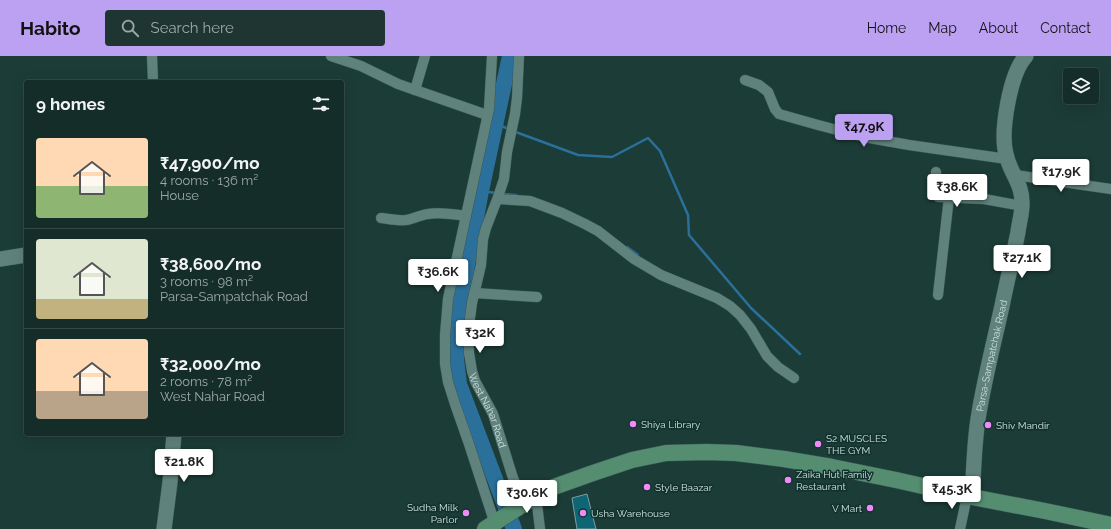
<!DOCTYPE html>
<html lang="en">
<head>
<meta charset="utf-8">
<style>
	body { margin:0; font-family:Raleway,sans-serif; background:#1e3531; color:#f1f3f6; height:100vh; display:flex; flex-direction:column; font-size:15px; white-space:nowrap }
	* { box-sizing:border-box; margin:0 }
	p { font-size:13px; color:#9da8a8 }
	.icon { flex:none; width:22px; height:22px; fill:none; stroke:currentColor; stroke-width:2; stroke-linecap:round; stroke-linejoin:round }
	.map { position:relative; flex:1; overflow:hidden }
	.side { position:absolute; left:24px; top:24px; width:320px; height:356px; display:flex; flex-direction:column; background:#152d29; border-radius:4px; box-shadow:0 4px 16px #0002,0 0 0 1px #344946 }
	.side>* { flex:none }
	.controls { position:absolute; left:1063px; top:12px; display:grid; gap:8px }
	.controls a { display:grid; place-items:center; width:36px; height:36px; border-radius:4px; background:#152d29; box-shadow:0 4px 16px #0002,0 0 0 1px #344946; font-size:20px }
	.price { position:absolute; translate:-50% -34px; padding:0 9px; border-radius:4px; background:#fff; color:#222; font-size:13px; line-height:26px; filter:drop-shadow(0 1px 2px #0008) }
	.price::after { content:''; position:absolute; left:50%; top:24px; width:12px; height:9px; margin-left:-6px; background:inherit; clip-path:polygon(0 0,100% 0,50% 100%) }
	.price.current { background:#bca0f2; color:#111 }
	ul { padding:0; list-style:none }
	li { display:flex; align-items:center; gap:12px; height:100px; padding:0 12px }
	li+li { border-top:1px solid #344946 }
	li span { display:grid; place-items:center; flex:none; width:112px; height:80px; border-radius:4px; color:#555 }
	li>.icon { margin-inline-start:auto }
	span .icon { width:48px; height:48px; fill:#fffc; stroke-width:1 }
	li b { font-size:17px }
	h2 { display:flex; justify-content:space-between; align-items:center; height:48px; padding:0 12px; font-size:17px }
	header { display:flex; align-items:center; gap:24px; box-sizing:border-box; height:56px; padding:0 20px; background:#bca0f2; color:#111 }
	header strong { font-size:19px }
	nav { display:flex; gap:22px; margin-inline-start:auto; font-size:14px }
	.search { width:280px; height:36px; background:#1e3531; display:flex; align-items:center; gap:10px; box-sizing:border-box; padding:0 14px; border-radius:4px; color:#9da8a8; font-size:15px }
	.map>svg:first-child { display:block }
</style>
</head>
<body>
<header>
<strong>Habito</strong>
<div class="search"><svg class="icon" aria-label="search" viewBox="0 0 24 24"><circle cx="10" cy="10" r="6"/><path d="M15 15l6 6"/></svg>Search here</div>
<nav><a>Home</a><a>Map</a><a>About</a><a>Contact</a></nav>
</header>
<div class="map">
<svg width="1111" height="473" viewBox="0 0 1111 473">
	<rect width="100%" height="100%" fill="#1c3c37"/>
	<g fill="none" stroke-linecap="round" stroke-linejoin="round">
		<path stroke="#2a709b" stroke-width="2.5" d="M496,68L509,73
			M513,75L578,99L612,101L648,82L660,95L688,159L689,179L751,252L800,298
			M481,135L496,137
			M501,138L516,139
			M627,191L638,199"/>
		<path stroke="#2a709b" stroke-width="16" d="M510,0L481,135L460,247L456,303L459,328L514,473"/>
	</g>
	<path fill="#0e6573" stroke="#7c9ea5" d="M587,438L596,473H577L572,442Z"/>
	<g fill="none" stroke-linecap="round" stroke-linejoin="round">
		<g stroke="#3b5854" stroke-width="11">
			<g id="street">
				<path d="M152,0L153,26"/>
				<path d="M331,0L361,10L398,28L487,59"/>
				<path d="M492,0L489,53L448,243L445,279V308L448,326L455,348L469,388L496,471"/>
				<path id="s1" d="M519,0L517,42L515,58L507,96L504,123L498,141L486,172L483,183L481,209L472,247L468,277L469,297L472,315L475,325L493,358L513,422L524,448"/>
				<path d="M745,24L759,29L768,36L775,53L779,58L818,69L864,81L909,89L1007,103"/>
				<path d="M415,34L425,0"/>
				<path d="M936,116L935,135L938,141L984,143L1022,150"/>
				<path d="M1015,119L1111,133"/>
				<path d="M498,143L530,145L562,157L585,168L598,175L634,203L661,219L717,242L730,250L740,259L751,273L767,300L778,311L794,322"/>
				<path d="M381,162C389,163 398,165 406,164C413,163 420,159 428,158C440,156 453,158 466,160"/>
				<path d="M474,237L537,241"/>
				<path d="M938,239L949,141"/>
				<path d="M536,440L540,473"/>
				<path d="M960,473L967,440"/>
			</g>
		</g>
		<g stroke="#3b5854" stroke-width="16">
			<g id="secondary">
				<path d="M0,203L26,199"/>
				<path id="s2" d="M972,441C974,413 974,384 979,357C985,321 994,286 1002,250C1007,225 1013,201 1018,176C1019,167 1022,158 1022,149C1023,127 1010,118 1006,98C1000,76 1010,17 1026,0"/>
				<path d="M164,473L170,426L174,378"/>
			</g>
		</g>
		<g stroke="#3b5854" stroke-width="17">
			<path id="primary" d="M485,473L536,440L551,432L593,417L632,404L666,397L707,396L736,397L784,403L832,411L896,424L967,440L1045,455L1111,469"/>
		</g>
		<use href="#street" stroke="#60827c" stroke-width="10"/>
		<use href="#secondary" stroke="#60827c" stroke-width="15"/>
		<use href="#primary" stroke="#548d70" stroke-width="16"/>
	</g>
	<g fill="#ef8bf7" stroke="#11312d" stroke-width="1.5">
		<circle cx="633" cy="368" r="4"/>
		<circle cx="988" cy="369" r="4"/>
		<circle cx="818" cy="388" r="4"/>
		<circle cx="788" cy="424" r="4"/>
		<circle cx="647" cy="431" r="4"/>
		<circle cx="870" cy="452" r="4"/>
		<circle cx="466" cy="457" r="4"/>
		<circle cx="583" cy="457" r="4"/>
	</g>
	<g text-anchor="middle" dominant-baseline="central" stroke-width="3" stroke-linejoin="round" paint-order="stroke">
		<g font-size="10" fill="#cfe1dd" stroke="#11312d">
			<text stroke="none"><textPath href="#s2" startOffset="143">Parsa-Sampatchak Road</textPath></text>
			<text stroke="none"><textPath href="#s1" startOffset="364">West Nahar Road</textPath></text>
		</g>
		<g font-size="10" fill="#cfe1dd" stroke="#11312d" text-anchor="start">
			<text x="641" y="368">Shiya Library</text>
			<text x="996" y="369">Shiv Mandir</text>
			<text x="826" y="382">S2 MUSCLES<tspan x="826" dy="12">THE GYM</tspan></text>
			<text x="796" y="418">Zaika Hut Family<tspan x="796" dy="12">Restaurant</tspan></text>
			<text x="655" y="431">Style Baazar</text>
			<text x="458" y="451" text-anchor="end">Sudha Milk<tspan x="458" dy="12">Parlor</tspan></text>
			<text x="862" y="452" text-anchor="end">V Mart</text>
			<text x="591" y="457">Usha Warehouse</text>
		</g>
	</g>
</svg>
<div class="controls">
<a><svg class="icon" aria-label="layers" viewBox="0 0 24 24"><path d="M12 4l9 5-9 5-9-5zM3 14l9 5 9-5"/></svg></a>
</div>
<b class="price current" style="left:864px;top:92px">₹47.9K</b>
<b class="price" style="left:1061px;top:137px">₹17.9K</b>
<b class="price" style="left:957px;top:152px">₹38.6K</b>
<b class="price" style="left:1022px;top:223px">₹27.1K</b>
<b class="price" style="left:438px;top:237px">₹36.6K</b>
<b class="price" style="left:480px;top:298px">₹32K</b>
<b class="price" style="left:184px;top:427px">₹21.8K</b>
<b class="price" style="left:952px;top:454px">₹45.3K</b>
<b class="price" style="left:527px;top:458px">₹30.6K</b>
<section class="side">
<h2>9 homes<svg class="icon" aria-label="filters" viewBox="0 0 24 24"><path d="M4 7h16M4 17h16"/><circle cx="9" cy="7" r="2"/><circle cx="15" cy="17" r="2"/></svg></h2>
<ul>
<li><span style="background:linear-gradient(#ffd9b3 60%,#8fb573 0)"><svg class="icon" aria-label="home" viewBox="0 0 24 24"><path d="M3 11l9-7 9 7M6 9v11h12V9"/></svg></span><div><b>₹47,900/mo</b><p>4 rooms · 136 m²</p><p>House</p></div></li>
<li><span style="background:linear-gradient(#dfe7d0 75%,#c2b280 0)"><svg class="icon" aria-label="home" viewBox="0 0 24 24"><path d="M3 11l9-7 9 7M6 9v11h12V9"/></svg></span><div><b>₹38,600/mo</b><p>3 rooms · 98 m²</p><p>Parsa-Sampatchak Road</p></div></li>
<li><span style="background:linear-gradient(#ffd9b3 65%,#b9a48a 0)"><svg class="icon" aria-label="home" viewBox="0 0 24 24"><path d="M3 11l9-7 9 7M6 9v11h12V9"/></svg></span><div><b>₹32,000/mo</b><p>2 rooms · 78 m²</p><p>West Nahar Road</p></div></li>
</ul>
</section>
</div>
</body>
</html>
